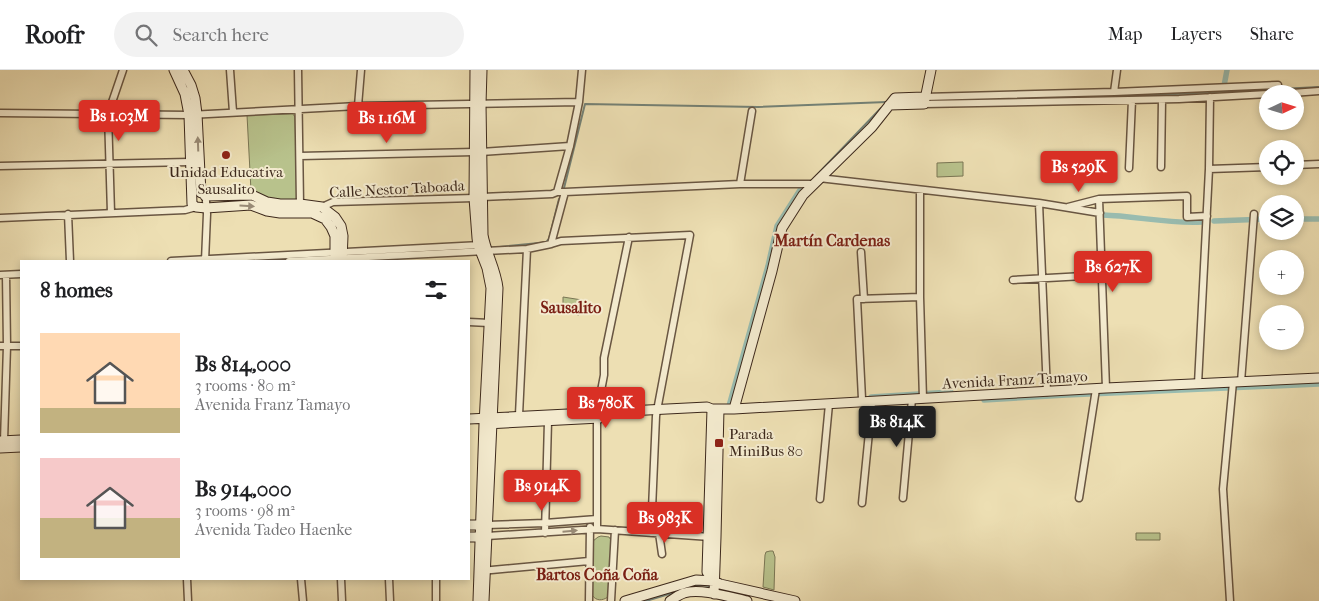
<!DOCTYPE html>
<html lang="en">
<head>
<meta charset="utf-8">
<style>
	body { margin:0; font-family:"IM FELL French Canon",serif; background:#f2f2f2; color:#202124; height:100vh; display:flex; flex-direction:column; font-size:19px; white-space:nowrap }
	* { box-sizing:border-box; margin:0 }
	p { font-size:16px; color:#757577 }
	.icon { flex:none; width:28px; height:28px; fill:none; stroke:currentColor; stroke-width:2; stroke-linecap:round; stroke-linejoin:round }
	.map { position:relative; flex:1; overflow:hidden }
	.sheet { position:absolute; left:20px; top:190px; width:450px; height:320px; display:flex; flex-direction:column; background:#fff; border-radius:0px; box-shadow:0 2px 8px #0003 }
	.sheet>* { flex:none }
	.needle { width:32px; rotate:86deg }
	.fabs { position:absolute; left:1259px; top:15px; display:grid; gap:10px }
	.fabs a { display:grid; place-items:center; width:45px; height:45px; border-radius:50%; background:#fff; box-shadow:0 2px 8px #0003; font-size:25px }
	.price { position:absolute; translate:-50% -42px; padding:0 11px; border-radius:5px; background:#d93025; color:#fff; font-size:16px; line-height:32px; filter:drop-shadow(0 1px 2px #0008) }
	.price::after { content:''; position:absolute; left:50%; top:30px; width:15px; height:11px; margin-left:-8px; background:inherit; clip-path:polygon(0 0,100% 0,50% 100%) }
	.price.current { background:#222; color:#fff }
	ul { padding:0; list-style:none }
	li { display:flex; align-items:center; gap:15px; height:125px; padding:0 20px }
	li span { display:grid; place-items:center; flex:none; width:140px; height:100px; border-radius:0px; color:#555 }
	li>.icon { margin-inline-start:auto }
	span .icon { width:60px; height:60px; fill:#fffc; stroke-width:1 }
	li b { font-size:21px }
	h2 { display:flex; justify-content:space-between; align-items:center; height:60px; padding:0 20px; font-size:21px }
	header { display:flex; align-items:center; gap:30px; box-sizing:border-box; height:70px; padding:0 25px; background:#fff; border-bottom:1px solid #e0e0e0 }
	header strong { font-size:24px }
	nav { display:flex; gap:28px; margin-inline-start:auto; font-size:18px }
	.search { width:350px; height:45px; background:#f2f2f2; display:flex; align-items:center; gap:12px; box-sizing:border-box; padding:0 18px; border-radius:28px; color:#757577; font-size:19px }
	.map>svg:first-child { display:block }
</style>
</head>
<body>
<header>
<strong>Roofr</strong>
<div class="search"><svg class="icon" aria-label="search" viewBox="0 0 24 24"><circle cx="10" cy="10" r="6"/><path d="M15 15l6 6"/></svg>Search here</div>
<nav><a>Map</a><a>Layers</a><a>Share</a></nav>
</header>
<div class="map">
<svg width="1319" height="531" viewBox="0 0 1319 531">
	<rect width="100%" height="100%" fill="#eddfb3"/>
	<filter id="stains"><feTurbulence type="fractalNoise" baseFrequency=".004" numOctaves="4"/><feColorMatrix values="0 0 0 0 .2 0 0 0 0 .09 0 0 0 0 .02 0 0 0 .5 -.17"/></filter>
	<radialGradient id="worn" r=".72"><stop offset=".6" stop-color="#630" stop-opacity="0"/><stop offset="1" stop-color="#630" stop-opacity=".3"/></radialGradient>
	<path fill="#b8c28c" stroke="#7a7654" d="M293,44L295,47L297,129C284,138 264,125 251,121L247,45Z
		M963,92V106L937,107V93Z
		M563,227L582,230L579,245L563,242Z
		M1136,463H1160V470H1136Z
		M601,466L609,467L612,472L608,527C602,531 596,531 592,525L593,471L598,467Z
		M770,481H773L775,487L774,520L763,517L765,485L766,482Z"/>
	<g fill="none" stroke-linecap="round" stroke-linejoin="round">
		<path stroke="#748175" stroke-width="2" d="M1094,28L1319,17
			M1004,29L1052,28
			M812,110L881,38
			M564,118L585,34L758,37L887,32
			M546,172L549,169L559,129
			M489,178L539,173
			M252,191L287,189
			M686,518L699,515L710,516
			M646,531L679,521"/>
		<path stroke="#99bcb0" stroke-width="5.5" d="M1224,16L1227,0
			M1103,145C1136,146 1169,154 1202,152
			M1295,149H1319
			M1214,151L1268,149
			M871,327L951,322
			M984,330L1066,325L1319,314
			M734,336H729L768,196L777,156L800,120"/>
		<g stroke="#695642" stroke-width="9">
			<path id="street" d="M230,0L233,42
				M298,0L300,134
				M1114,22L1117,0
				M1278,24L1319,21
				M924,27L1114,22L1278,15
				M924,34L1179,29L1268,24
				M358,36L361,0
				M0,43L189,45L358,36L579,32
				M481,82L570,76
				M300,86L474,82
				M1295,95L1319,94
				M0,96L190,92
				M1161,97L1162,30
				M1129,98L1132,30
				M1209,99L1268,97
				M819,108L1039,133L1100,143
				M740,114L752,41
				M920,120V227L923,329
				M557,122L570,76L579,32L582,0
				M482,127L552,124L557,122H565L740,114H814
				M1099,129L1106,318
				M1039,133L1047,322
				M322,137L333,132L474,128
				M1068,137L1099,129L1187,126V147L1207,146
				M111,143L108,44L123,0
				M68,144L70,191
				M0,148L185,140L196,137
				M551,174L565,122
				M861,182L864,229
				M171,191L481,175
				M205,191L207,144L206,131
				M289,191L527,179L551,174L561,171L690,165L656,346L651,463
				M0,205L21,204
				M1013,210L1102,205
				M469,252L489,253
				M0,276H21
				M1241,312L1254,144
				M1198,314L1209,99L1210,27
				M863,332L862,329L857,229L920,227
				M519,345L527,179
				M4,371L7,276L6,205
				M903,428L912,329
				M1079,428L1096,319
				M820,429L829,334
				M862,433L872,332
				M487,455L545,453L597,449
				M597,459V342L604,305V288L629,167
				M545,463L548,351
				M659,463L662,484
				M487,466L597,459L710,467
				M481,501L589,491
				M187,509L188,531
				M301,509L303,531
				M341,509L342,531
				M389,509L390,531
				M436,531V509
				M589,531L590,457
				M611,531L615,460
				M1230,531L1223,419L1233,312"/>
		</g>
		<g stroke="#3d291c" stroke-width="11">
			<path id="secondary" d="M174,0L185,24L189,45L192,134L196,137L206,138L251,135L267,141L280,143H312L325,149L331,157L335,166V191
				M183,0L191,15L195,28L197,44L201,123
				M475,0L474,128L477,168L478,175L487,198L491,218L484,354L478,531
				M482,0L481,34L483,165C486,183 496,199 498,218L484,531
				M889,35L924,34L931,0
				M205,126L252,125L267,132L280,134H300L322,137L335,147L341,156L343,166L342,191
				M712,339L707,502L714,511
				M734,339L772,201L782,158L803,125L872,57L895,28L924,27
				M469,349L707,337L712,339H734L1106,318L1319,308
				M486,354L600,348
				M0,371L21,370
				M0,378L21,377
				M469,455H487
				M469,467L486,466
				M714,524L716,467L719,339
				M625,531L696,510L714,511L720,514L795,531
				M670,531C674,528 679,525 684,523C701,518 729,527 747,531"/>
		</g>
		<use href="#street" stroke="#f3eace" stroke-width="6"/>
		<use href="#secondary" stroke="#f3eace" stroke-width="9"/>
	</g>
	<defs><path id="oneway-solid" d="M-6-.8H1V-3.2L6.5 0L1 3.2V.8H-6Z" transform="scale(1.25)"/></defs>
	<g fill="#988a75">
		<use href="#oneway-solid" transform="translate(198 74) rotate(-92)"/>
		<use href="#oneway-solid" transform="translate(247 136) rotate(4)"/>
		<use href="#oneway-solid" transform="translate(570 461) rotate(-5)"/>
	</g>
	<g fill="#8f2418" stroke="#f3eace" stroke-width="2">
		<circle cx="226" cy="85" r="5"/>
		<rect x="714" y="368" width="10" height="10" rx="2.5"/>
	</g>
	<g text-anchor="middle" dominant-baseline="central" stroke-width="4" stroke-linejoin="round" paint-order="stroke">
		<g font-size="15" fill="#3d291c" stroke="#f3eace">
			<text x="226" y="102">Unidad Educativa<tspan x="226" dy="17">Sausalito</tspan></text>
			<text x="729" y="364" text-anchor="start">Parada<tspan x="729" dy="17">MiniBus 80</tspan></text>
		</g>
		<g font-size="15" fill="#3d291c" stroke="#f3eace">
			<text transform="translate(397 119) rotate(-3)">Calle Nestor Taboada</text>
			<text transform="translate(1015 310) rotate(-3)">Avenida Franz Tamayo</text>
		</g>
		<g font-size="16" font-weight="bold" fill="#7a1f14" stroke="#f3eace">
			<text x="832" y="170">Martín Cardenas</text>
			<text x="571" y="237">Sausalito</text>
			<text x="597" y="504">Bartos Coña Coña</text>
		</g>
	</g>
	<rect width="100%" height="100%" filter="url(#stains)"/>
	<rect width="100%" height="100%" fill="url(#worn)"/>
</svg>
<div class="fabs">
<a><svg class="needle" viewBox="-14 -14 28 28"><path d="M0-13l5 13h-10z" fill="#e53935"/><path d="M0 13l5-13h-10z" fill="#757577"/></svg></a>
<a><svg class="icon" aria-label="locate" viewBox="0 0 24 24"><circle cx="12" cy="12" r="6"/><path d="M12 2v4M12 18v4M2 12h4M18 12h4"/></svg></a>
<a><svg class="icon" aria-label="layers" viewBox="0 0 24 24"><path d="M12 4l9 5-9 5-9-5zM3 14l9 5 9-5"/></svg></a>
<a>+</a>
<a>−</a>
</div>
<b class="price" style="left:119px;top:72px">Bs 1.03M</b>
<b class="price" style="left:387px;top:74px">Bs 1.16M</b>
<b class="price" style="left:1079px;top:123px">Bs 529K</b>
<b class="price" style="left:1113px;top:223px">Bs 627K</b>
<b class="price" style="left:606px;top:359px">Bs 780K</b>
<b class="price current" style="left:897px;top:378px">Bs 814K</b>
<b class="price" style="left:542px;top:442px">Bs 914K</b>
<b class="price" style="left:665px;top:474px">Bs 983K</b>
<section class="sheet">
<h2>8 homes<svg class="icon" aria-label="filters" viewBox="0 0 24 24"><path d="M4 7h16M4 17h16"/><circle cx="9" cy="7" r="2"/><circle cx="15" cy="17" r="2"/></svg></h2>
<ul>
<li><span style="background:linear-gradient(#ffd9b3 75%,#c2b280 0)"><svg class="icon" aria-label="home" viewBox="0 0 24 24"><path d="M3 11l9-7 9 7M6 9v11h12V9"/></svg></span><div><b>Bs 814,000</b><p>3 rooms · 80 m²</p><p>Avenida Franz Tamayo</p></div></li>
<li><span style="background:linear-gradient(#f6c9c9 60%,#c2b280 0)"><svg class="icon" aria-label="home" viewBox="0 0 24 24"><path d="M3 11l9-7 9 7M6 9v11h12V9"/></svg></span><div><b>Bs 914,000</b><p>3 rooms · 98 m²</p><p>Avenida Tadeo Haenke</p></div></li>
</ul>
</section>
</div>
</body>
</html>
